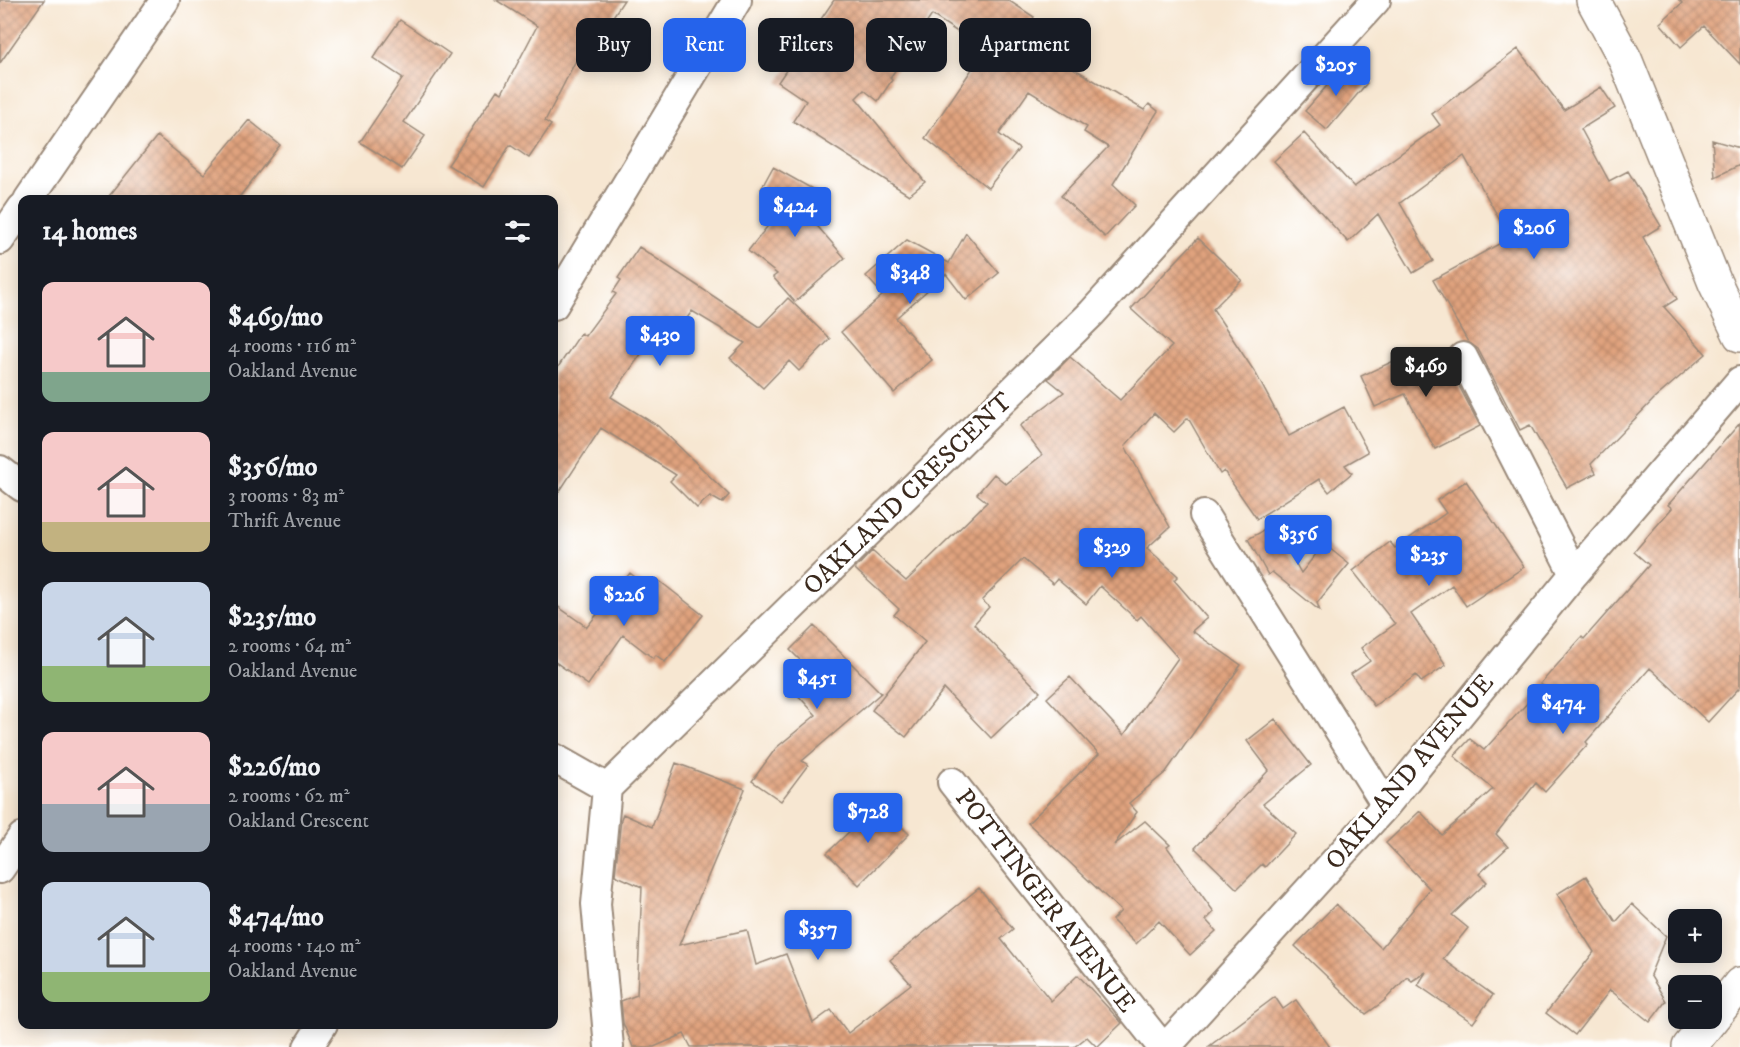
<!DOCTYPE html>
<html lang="en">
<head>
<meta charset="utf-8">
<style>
	body { margin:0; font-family:"IM FELL DW Pica",serif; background:#20242c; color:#f1f3f6; height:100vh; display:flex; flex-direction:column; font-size:22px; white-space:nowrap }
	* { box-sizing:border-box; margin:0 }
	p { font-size:20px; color:#9ea1a6 }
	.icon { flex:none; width:33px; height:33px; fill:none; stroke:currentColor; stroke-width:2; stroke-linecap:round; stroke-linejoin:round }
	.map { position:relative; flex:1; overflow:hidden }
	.drawer { position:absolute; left:18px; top:195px; width:540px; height:834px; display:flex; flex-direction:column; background:#171b24; border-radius:12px; box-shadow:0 3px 15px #0003 }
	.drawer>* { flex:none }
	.guide { position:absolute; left:576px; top:18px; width:570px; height:54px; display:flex; gap:12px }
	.fabs { position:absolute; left:1668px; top:909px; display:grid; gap:12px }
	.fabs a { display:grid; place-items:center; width:54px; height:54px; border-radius:12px; background:#171b24; box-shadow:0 3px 15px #0003; font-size:30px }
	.price { position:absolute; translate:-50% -51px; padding:0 14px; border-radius:6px; background:#2563eb; color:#fff; font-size:20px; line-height:39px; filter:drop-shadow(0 2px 3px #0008) }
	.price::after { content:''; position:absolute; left:50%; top:36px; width:18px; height:14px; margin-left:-9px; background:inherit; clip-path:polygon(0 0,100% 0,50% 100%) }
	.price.active { background:#222; color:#fff }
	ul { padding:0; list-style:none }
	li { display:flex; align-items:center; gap:18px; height:150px; padding:0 24px }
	li span { display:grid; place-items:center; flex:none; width:168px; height:120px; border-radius:12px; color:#555 }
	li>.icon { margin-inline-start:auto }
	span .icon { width:72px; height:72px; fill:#fffc; stroke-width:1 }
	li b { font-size:26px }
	h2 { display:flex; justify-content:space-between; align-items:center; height:72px; padding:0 24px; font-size:26px }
	.pill { padding:0 21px; border-radius:12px; background:#171b24; box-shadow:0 3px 15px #0003; font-size:21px; line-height:54px }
	.pill.active { background:#2563eb; color:#fff }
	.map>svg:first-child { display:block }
</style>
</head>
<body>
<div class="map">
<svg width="1740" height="1047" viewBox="0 0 1740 1047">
	<defs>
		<pattern id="building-cross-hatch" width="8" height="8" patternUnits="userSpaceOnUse" patternTransform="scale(1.5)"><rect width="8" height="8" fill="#e0a37e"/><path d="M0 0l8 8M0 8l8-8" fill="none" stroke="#b78567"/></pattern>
	</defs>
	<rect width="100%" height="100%" fill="#fff"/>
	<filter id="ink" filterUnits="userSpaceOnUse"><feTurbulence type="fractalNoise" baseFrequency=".0167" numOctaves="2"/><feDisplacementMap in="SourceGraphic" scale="12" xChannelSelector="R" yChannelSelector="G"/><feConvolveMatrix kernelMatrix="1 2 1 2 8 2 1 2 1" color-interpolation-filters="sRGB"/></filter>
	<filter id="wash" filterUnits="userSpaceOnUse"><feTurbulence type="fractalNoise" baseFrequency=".008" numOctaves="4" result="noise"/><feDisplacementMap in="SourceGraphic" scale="24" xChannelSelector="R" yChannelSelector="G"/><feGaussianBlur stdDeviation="1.35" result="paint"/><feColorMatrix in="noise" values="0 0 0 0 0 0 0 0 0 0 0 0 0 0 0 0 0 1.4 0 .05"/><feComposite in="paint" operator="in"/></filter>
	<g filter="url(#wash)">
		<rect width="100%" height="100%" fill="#f7e7d2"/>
		<g id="blocks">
			<path fill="url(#building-cross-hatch)" d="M0,0H44L0,63Z
				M496,0H624L602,33L593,27L545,121L551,125L529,158L510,145L484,187L448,165L497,90L502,93L537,26Z
				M834,0H1008L1034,17L1020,37L1144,110L1149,104L1158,111L1113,184L1135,205L1105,237L1061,196L1108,147L1084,132L1087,127L1029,91L999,134L1019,149L988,188L925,138L985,50L932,15L890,78L892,80L878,101L864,90L856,98L925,182L909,195L793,121L806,101L778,82Z
				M1679,0H1740V64L1704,26L1681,47L1660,23L1682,3Z
				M400,20L450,54L404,122L425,136L402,169L360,142L403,78L373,58Z
				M1518,49L1564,110L1601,87L1615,108L1581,129L1609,181L1628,171L1661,226L1643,237L1677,299L1664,307L1706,354L1654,399L1591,464L1596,473L1567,488L1530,425L1520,430L1478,349L1468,342L1433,280L1510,238L1464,156L1400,203L1433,261L1413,273L1378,214L1348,242L1274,161L1304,133L1354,187L1440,125L1432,114Z
				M1346,64L1367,83L1327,130L1305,111Z
				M249,120L280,145L237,200H106L157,136L204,174Z
				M1712,140L1740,148V165L1715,177Z
				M773,167L825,196L812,220L845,258L795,302L773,277L777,274L748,251L786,203L761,189Z
				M966,233L999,273L966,300L946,274L896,318L932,360L894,393L841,332L883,295L866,276L907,240L949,263Z
				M1198,238L1242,280L1213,309L1256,374L1289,436L1344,407L1368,452L1345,465L1352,473L1329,492L1319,479L1257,519L1224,471L1220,474L1188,418L1174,432L1154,413L1125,446L1170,527L1147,548L1178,576L1174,580L1207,618L1192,631L1241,665L1166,772L1129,803L1137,812L1114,845L1145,821L1170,845L1167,847L1214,912L1206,920L1216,931L1190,955L1159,921L1136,944L1112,920L1121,911L1028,823L1099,754L1047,698L1070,677L1124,735L1178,658L1141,616L1137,620L1100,586L1086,604L1057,579L1053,584L1023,559L982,600L989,607L974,624L1040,692L991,738L944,689L906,737L872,710L925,642L894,615L899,609L855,569L872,551L906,581L987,502L977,494L994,474L1006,484L1042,455L1020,426L1064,392L1048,379L1070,357L1120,400L1172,346L1131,309Z
				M639,247L760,327L788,298L830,339L799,371L789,361L763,388L730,358L745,343L692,311L676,334L662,324L611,397L658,426L729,495L722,503L710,496L697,508L670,481L676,475L601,428L554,500V373L581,333L585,336L616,294L613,292L621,280L618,278Z
				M1447,354L1448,365L1480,426L1435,449L1405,394L1375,407L1361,376L1398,359L1405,375Z
				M1740,423V687L1708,722L1650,668L1586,742L1588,744L1545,792L1536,783L1496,834L1508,847L1479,874L1487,882L1452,915L1468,928L1443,959L1493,995L1473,1023L1418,985L1426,972L1412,981L1407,977L1384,1001L1366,1014L1295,946L1336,904L1381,948L1430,889L1386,843L1420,811L1442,835L1493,789L1454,756L1470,739L1484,750L1543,686L1540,684L1582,637L1584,639L1649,565L1634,552L1672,508L1668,505Z
				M1466,481L1524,567L1466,606L1452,585L1411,614L1446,665L1421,682L1416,675L1374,706L1351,674L1370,661L1361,648L1395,624L1353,571L1390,542L1395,548L1446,513L1437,500Z
				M1274,525L1301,573L1324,544L1349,564L1317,603L1320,611L1272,572L1268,575L1248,539Z
				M630,573L650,589L657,579L703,615L665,662L656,655L653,658L623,635L588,685L554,661V604L587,627Z
				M814,626L881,693L802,761L808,765L781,801L752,781L776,748L816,715L793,690L812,672L790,650Z
				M1275,719L1311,765L1263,804L1296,834L1265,867L1262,864L1237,889L1195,848L1269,770L1247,741Z
				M676,763L745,789L679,945L747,930L756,965L786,954L813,1023L831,1010L848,1033L911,984L890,960L979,888L1013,929L1001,939L1051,1001L1078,975L1122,1023L1097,1047L1087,1037L1074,1047H691L684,1034L654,1047H633L623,1023L621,1001L637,995L642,887L615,875L621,819L623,814L652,827Z
				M878,804L909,834L859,885L827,853Z
				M1586,876L1616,922L1632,904L1666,936L1650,975L1666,1001L1650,1022L1610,990L1575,1035L1546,1013L1594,952L1557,894Z
				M1275,997L1283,1009L1296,1000L1330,1047H1208Z"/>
		</g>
	</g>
	<g filter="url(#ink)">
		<use href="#blocks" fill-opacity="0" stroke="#998878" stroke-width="1.5"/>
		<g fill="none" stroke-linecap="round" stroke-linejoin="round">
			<g stroke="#998878" stroke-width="32">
				<path id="street" d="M28,200L165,0
					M0,240L22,208
					M554,305L737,0
					M1463,357L1574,574
					M0,470L22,487
					M1204,515L1386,805
					M554,758L607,788
					M952,782L1162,1047
					M0,869L22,837
					M308,1047L323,1024
					M609,1047L596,904L607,788L1092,313L1376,0
					M1166,1047L1386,805L1574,574L1740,381"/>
			</g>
			<g stroke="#998878" stroke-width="36">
				<path id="secondary" d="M1593,0L1625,59L1715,283L1740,335
					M1689,1047L1740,984"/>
			</g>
			<use href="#street" stroke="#fff" stroke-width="28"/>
			<use href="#secondary" stroke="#fff" stroke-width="33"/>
		</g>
	</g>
	<g text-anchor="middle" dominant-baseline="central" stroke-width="6" stroke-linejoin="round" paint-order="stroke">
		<g font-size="26" fill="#3b2a1e" stroke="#fff">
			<text transform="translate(908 494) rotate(-44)">OAKLAND CRESCENT</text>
			<text transform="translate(1410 772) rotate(-50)">OAKLAND AVENUE</text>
			<text transform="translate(1045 901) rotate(52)">POTTINGER AVENUE</text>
		</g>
	</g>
</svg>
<div class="fabs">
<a>+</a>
<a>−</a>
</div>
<b class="price" style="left:1336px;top:97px">$205</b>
<b class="price" style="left:795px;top:238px">$424</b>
<b class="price" style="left:1534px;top:260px">$206</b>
<b class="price" style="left:910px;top:305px">$348</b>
<b class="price" style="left:660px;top:367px">$430</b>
<b class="price active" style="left:1426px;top:398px">$469</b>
<b class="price" style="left:1298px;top:566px">$356</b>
<b class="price" style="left:1112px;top:579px">$329</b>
<b class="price" style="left:1429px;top:587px">$235</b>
<b class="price" style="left:624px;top:627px">$226</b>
<b class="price" style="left:817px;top:710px">$451</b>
<b class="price" style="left:1563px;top:735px">$474</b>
<b class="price" style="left:868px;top:844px">$728</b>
<b class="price" style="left:818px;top:961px">$357</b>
<div class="guide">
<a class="pill">Buy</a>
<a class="pill active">Rent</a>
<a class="pill">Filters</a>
<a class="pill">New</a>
<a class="pill">Apartment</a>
</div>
<section class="drawer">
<h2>14 homes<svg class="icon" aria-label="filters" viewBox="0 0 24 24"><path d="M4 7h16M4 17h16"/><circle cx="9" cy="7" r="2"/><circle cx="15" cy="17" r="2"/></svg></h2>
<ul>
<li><span style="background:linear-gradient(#f6c9c9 75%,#7fa58c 0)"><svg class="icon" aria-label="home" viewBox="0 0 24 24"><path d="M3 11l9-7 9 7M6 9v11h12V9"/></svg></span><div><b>$469/mo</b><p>4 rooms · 116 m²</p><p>Oakland Avenue</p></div></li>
<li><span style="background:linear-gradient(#f6c9c9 75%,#c2b280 0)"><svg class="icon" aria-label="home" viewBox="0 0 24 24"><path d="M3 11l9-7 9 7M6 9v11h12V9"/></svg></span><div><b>$356/mo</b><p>3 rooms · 83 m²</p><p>Thrift Avenue</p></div></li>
<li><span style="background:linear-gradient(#c9d6e8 70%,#8fb573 0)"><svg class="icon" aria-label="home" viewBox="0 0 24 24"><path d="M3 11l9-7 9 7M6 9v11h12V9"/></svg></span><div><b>$235/mo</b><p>2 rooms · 64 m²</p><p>Oakland Avenue</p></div></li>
<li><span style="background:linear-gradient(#f6c9c9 60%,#9aa5b1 0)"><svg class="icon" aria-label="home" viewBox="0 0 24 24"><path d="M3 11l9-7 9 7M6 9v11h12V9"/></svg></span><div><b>$226/mo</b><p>2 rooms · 62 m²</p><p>Oakland Crescent</p></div></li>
<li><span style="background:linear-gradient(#c9d6e8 75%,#8fb573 0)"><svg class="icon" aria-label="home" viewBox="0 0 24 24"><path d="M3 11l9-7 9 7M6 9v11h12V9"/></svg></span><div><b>$474/mo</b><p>4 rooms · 140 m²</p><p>Oakland Avenue</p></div></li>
</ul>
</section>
</div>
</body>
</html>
